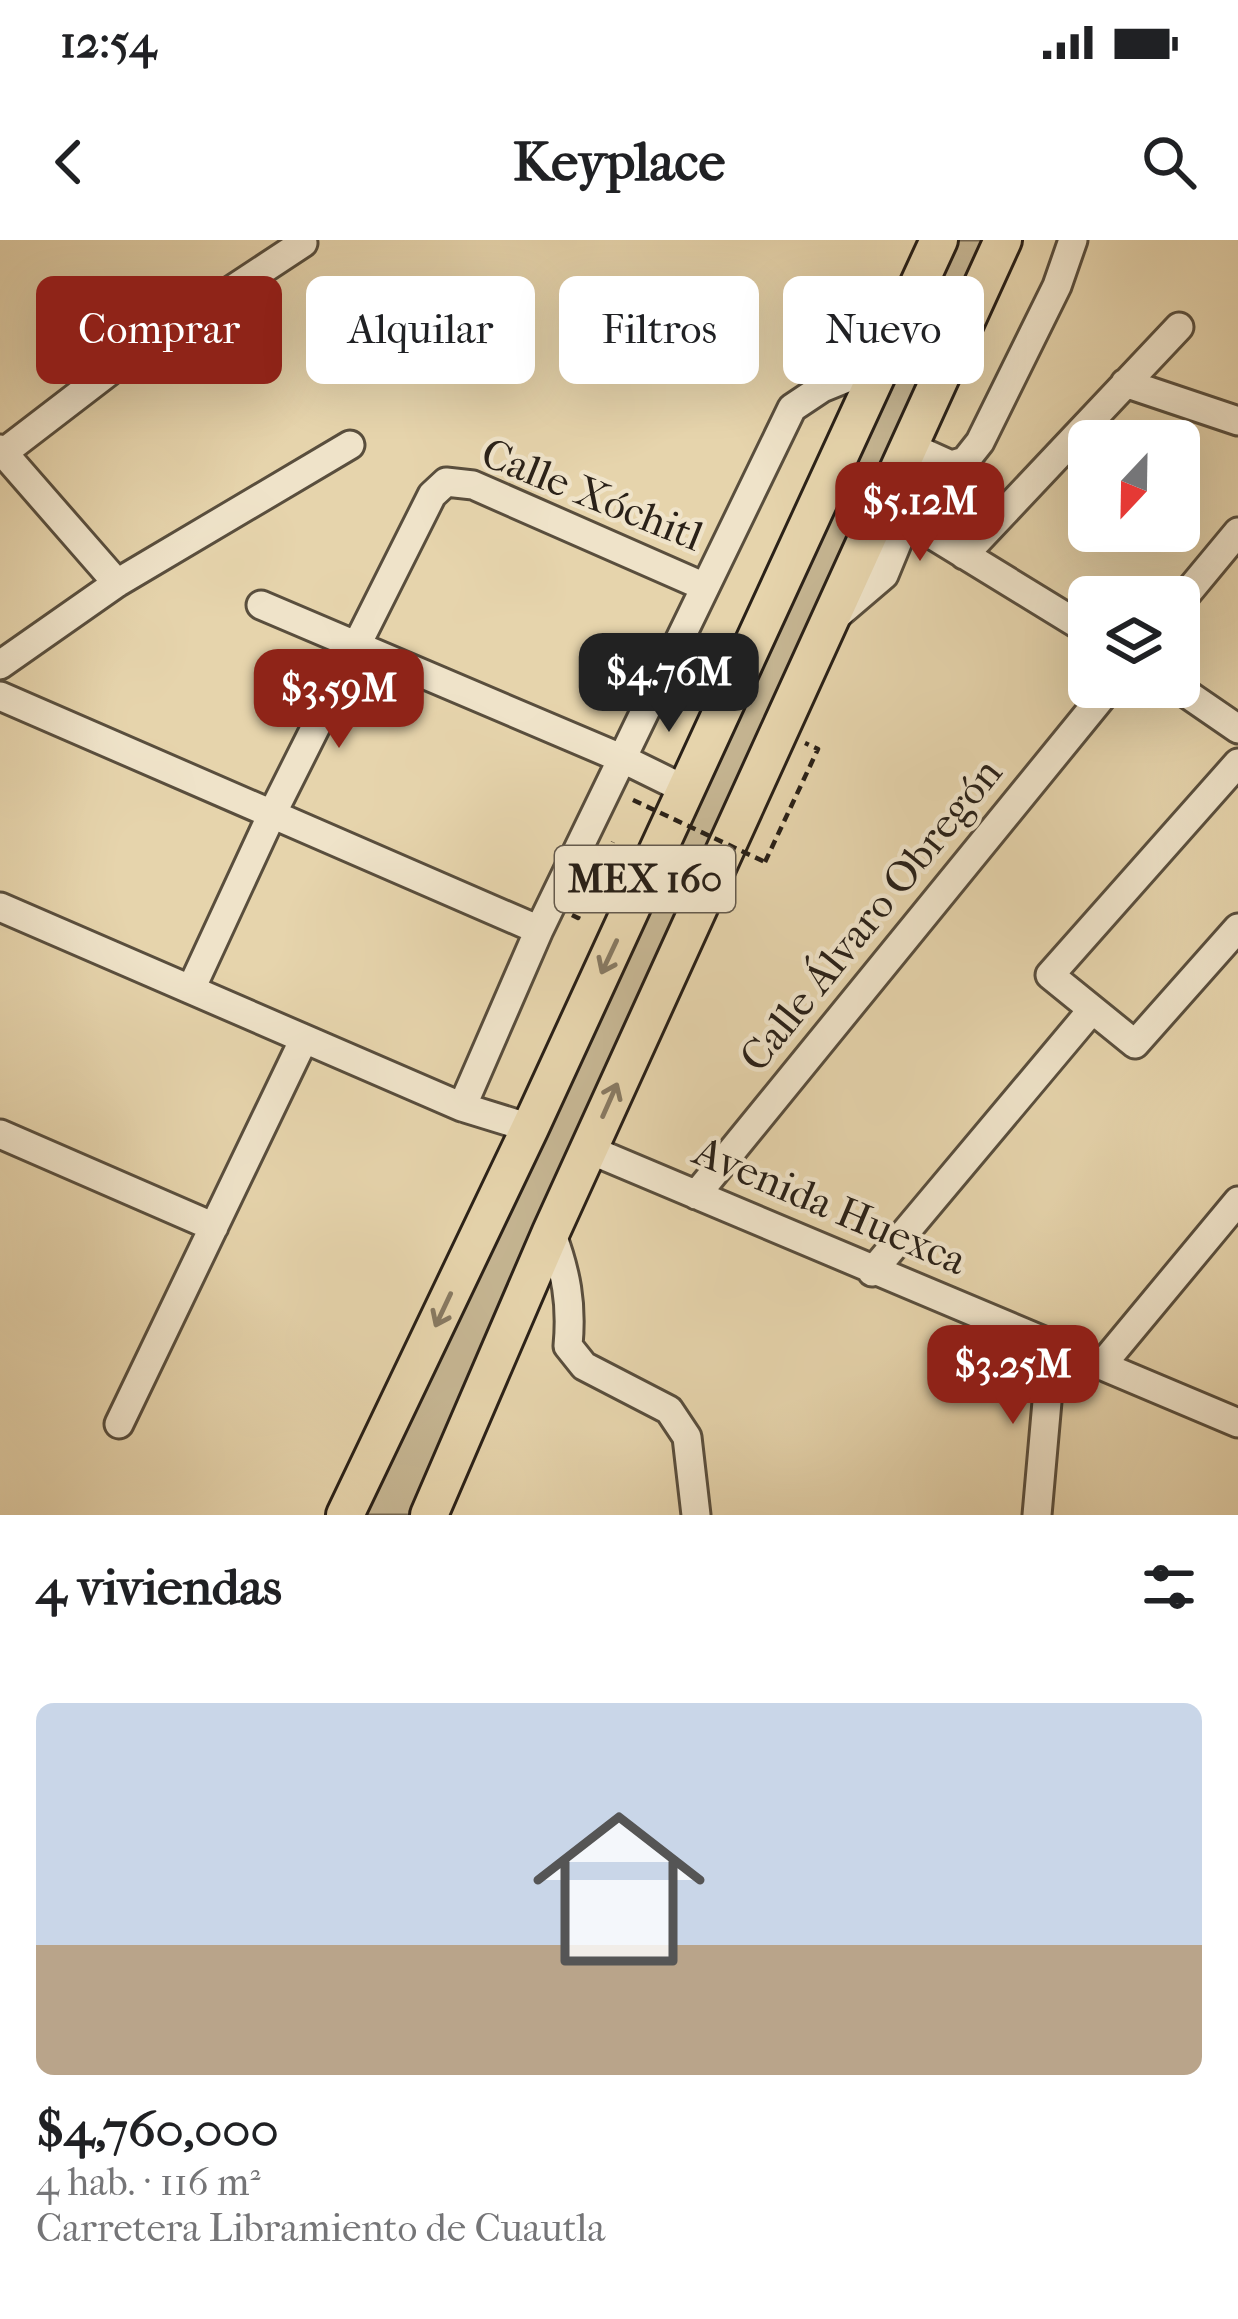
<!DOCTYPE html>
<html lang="es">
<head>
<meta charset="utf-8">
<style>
	body { margin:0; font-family:"IM FELL French Canon",serif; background:#f2f2f2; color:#202124; height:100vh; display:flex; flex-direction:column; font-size:45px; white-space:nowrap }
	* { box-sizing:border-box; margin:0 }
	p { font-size:39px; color:#757577 }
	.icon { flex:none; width:66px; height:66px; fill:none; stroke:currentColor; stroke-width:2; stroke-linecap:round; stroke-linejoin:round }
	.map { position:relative; height:1275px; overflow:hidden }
	.details { display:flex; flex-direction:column; background:#fff; flex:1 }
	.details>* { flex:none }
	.hud { position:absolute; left:36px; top:36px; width:1167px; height:108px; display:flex; gap:24px }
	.needle { width:78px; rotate:202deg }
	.fabs { position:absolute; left:1068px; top:180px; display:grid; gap:24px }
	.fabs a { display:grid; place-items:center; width:132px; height:132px; border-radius:18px; background:#fff; box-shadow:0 12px 48px #0002; font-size:60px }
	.price { position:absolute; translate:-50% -102px; padding:0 27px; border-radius:24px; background:#8f2418; color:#fff; font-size:39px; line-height:78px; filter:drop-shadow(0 3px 6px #0008) }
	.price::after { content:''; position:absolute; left:50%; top:72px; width:36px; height:27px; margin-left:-18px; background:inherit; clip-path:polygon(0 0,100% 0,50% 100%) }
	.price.active { background:#222; color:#fff }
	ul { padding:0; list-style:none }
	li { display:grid; align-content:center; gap:24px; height:636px; padding:0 36px }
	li+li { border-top:3px solid #e0e0e0 }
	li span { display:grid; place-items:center; height:372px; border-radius:18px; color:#555 }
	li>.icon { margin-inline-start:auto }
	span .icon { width:216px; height:216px; fill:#fffc; stroke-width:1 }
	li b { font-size:51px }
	h2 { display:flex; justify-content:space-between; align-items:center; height:144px; padding:0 36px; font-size:51px }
	.tag { padding:0 42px; border-radius:18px; background:#fff; box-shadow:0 12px 48px #0002; font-size:42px; line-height:108px }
	.tag.active { background:#8f2418; color:#fff }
	.status { display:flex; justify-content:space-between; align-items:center; height:84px; padding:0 60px; background:#fff; direction:ltr }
	.status svg { height:33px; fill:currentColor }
	header { display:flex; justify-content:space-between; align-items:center; height:156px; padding:0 36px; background:#fff; font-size:54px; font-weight:700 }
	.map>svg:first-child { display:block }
</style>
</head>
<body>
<div class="status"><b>12:54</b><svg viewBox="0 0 49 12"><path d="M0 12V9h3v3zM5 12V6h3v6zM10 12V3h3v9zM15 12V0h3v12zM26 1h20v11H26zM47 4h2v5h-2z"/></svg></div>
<header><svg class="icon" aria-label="back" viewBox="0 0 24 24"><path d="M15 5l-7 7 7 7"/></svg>Keyplace<svg class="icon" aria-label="search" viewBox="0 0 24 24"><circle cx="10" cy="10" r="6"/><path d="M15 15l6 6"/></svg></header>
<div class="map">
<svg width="1238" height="1275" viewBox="0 0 1238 1275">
	<rect width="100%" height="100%" fill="#e6d4ac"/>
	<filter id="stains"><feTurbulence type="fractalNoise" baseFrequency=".00167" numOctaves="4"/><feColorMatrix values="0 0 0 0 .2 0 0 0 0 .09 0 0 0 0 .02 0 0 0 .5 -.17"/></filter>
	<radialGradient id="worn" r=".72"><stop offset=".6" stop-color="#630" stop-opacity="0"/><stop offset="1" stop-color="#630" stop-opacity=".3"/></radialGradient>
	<path fill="#c6b693" stroke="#786c56" stroke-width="3" d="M939,0H1003L431,1275H345Z"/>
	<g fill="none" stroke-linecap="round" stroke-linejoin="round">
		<g stroke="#594e3d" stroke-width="33">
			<path id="minor" d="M1125,143L1238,181
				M911,207L951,225L965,221L980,202L1057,46L1073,0
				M0,209L117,343
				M3,213L115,127L303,3
				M908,280L1089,391
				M964,315L1179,87
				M1179,363L1238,292
				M261,365L623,519L686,550
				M836,376L884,335L924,238L907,215
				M0,425L117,343L350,205
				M1177,447L1238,489
				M0,456L539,690
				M1238,523L1050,735L1135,804L1238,688
				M0,667L462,867L530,888
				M191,749L272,574L432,255L446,242L473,245L705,347
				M462,867L539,690L792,168L822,148L881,124
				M0,894L214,987
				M588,909L1238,1183
				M696,955L1110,447
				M551,992C566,1032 572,1063 568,1106L584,1126L669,1170L687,1197L696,1275
				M872,1032L1091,771
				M1101,1126L1238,961
				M119,1184L304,799
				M1037,1275L1052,1105"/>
		</g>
		<g stroke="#2a2118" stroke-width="42">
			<path id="highway" d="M345,1275L530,888L939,0
				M429,1275L551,992L1003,0"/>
		</g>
		<path stroke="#2a2118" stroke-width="4.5" stroke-dasharray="9 6" stroke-linecap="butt" d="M765,622L818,509L805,503
			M572,675L578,678L613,602"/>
		<use href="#minor" stroke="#efe3c9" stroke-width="27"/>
		<use href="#highway" stroke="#e6d4ac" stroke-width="36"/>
		<path stroke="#2a2118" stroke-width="4.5" stroke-dasharray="9 6" stroke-linecap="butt" d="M633,560L765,622"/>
	</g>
	<defs><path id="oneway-shaft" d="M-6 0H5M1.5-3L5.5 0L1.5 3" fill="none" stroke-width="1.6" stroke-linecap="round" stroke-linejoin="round" transform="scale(3)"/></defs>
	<g stroke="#887a62">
		<use href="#oneway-shaft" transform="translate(609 717) rotate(115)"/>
		<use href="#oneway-shaft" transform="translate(610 860) rotate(-66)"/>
		<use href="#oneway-shaft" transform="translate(443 1070) rotate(115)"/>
	</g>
	<g text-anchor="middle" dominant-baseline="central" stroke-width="9" stroke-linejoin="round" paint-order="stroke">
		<rect fill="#efe3c9" stroke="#655b4d" stroke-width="3" x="555" y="606" width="180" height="66" rx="9"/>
		<g font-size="39" font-weight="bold" fill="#2a2118">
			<text x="645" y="639">MEX 160</text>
		</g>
		<g font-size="42" fill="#2a2118" stroke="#efe3c9">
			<text transform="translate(592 255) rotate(22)">Calle Xóchitl</text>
			<text transform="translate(871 675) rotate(-51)">Calle Álvaro Obregón</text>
			<text transform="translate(830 966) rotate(23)">Avenida Huexca</text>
		</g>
	</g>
	<rect width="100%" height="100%" filter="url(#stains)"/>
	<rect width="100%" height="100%" fill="url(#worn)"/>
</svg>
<div class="fabs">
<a><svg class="needle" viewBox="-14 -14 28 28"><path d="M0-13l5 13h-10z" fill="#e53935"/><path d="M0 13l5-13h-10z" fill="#757577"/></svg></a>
<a><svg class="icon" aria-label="layers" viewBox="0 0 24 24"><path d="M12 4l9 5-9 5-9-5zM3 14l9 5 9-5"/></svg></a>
</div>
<b class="price" style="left:920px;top:324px">$5.12M</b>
<b class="price active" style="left:669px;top:495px">$4.76M</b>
<b class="price" style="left:339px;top:511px">$3.59M</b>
<b class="price" style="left:1013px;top:1187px">$3.25M</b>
<div class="hud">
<a class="tag active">Comprar</a>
<a class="tag">Alquilar</a>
<a class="tag">Filtros</a>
<a class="tag">Nuevo</a>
</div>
</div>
<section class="details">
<h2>4 viviendas<svg class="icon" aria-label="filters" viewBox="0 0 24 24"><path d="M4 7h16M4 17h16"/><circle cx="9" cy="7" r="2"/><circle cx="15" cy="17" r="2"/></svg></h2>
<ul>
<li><span style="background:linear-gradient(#c9d6e8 65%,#b9a48a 0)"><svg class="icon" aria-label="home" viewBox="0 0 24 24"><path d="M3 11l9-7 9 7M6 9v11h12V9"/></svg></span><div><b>$4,760,000</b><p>4 hab. · 116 m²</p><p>Carretera Libramiento de Cuautla</p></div></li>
</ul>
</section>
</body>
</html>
